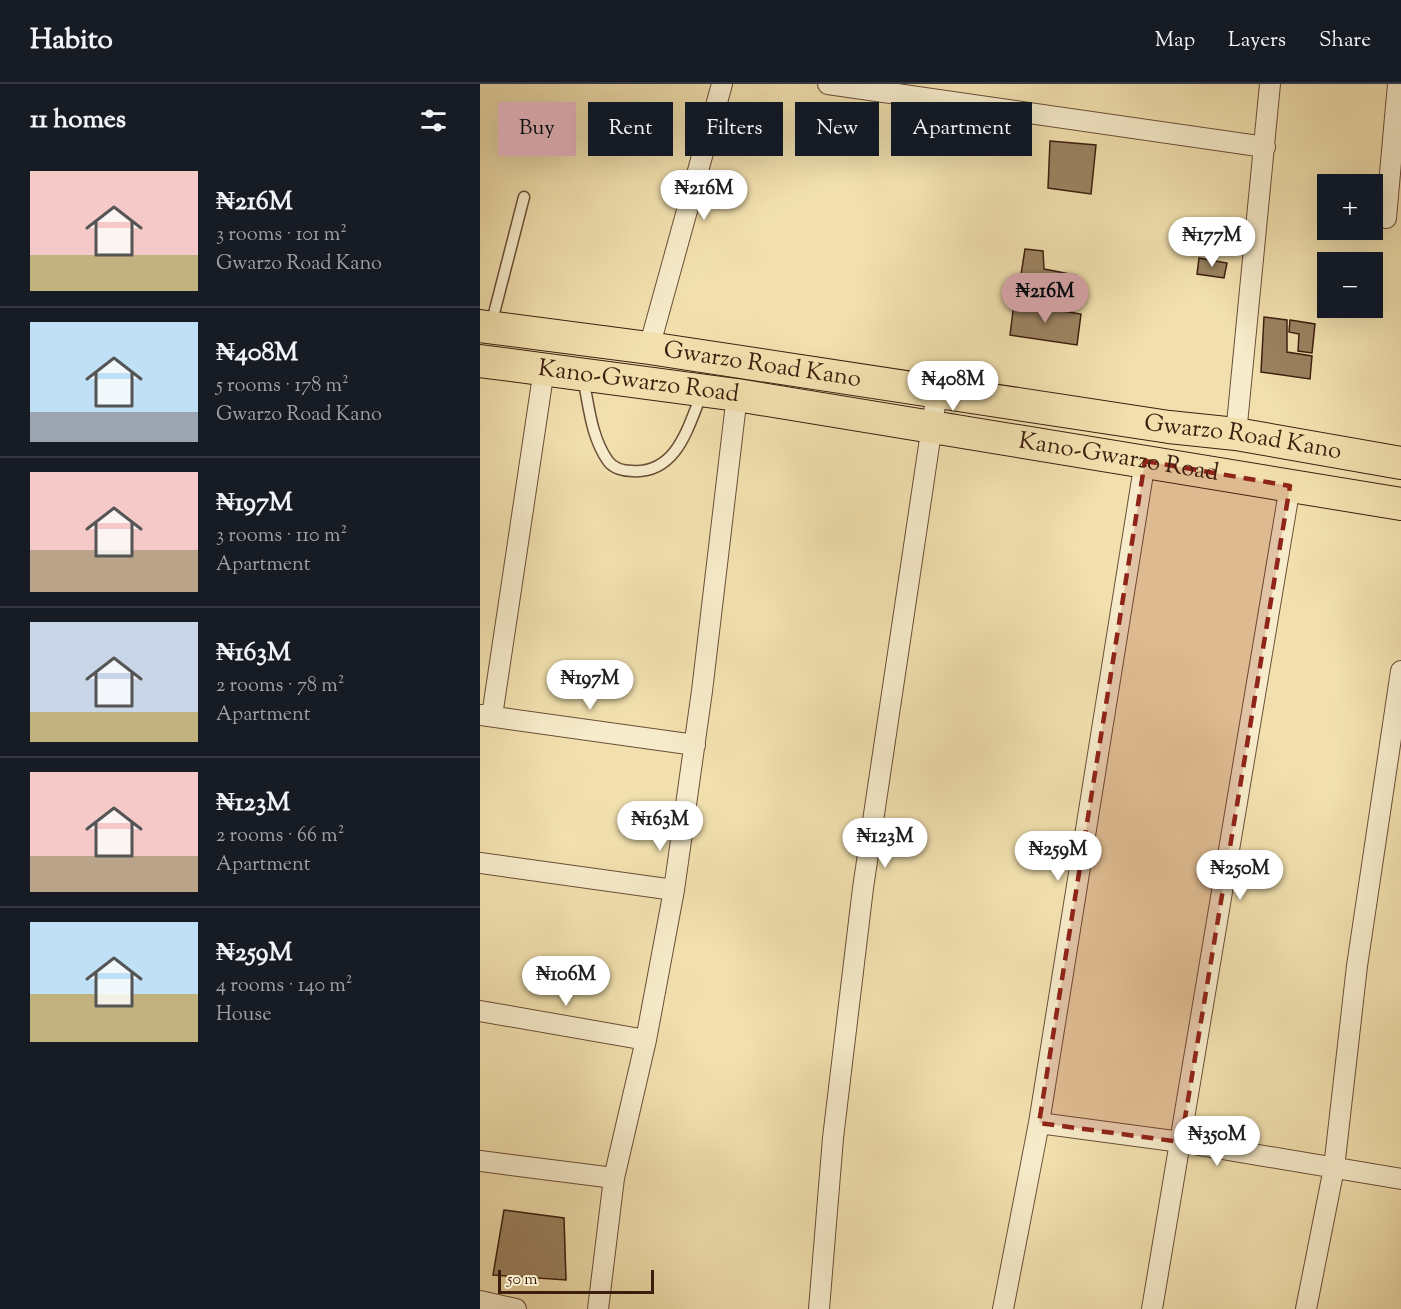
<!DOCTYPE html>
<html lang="en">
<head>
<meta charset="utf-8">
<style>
	body { margin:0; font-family:"Sorts Mill Goudy",serif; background:#20242c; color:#f1f3f6; height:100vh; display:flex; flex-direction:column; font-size:22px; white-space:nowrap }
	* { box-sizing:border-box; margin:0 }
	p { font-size:20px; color:#9ea1a6 }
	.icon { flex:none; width:33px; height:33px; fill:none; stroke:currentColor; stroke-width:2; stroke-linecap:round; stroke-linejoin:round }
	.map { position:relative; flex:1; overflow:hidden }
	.side { display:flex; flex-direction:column; background:#171b24; width:480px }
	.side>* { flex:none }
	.top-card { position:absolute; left:18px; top:18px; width:570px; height:54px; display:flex; gap:12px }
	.fabs { position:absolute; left:837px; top:90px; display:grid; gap:12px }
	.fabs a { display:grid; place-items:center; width:66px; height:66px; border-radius:0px; background:#171b24; box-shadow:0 6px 24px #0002; font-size:30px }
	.scale { position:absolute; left:18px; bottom:15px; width:156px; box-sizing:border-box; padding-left:6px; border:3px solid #3d1e0e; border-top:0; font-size:16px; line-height:21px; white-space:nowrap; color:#3d1e0e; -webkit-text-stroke:4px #f6ebca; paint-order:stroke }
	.price { position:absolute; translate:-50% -51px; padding:0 14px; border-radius:21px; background:#fff; color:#222; font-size:20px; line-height:39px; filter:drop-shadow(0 2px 3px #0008) }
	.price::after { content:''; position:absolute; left:50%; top:36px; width:18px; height:14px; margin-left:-9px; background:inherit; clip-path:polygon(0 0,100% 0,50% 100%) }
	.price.on { background:#c59692; color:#111 }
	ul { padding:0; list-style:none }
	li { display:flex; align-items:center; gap:18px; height:150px; padding:0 30px }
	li+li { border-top:2px solid #363941 }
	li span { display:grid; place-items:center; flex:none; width:168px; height:120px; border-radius:0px; color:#555 }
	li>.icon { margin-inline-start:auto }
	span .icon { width:72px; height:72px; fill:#fffc; stroke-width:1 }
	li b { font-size:26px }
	h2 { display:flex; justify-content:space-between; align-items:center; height:72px; padding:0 30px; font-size:26px }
	.tag { padding:0 21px; border-radius:0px; background:#171b24; box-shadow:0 6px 24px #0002; font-size:21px; line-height:54px }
	.tag.on { background:#c59692; color:#111 }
	header { display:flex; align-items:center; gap:36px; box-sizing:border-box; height:84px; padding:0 30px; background:#171b24; border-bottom:2px solid #363941 }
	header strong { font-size:28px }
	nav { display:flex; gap:33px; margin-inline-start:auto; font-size:21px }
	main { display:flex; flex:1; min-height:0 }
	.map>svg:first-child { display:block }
</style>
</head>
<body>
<header>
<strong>Habito</strong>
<nav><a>Map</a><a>Layers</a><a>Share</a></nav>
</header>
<main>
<section class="side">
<h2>11 homes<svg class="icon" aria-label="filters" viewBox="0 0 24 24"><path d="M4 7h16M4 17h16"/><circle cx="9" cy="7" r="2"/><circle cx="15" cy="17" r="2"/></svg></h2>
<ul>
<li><span style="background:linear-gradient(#f6c9c9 70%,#c2b280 0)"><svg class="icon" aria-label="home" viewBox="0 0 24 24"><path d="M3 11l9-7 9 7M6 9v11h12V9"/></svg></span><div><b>₦216M</b><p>3 rooms · 101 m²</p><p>Gwarzo Road Kano</p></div></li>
<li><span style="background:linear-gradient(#bfe0f5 75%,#9aa5b1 0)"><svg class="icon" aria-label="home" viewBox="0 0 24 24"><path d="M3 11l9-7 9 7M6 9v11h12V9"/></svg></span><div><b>₦408M</b><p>5 rooms · 178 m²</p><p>Gwarzo Road Kano</p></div></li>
<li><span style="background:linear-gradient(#f6c9c9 65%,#b9a48a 0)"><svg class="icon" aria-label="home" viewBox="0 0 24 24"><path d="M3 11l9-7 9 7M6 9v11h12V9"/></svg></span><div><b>₦197M</b><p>3 rooms · 110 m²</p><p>Apartment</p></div></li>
<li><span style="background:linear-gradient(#c9d6e8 75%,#c2b280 0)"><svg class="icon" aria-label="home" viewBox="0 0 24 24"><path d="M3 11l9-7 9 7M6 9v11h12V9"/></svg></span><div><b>₦163M</b><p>2 rooms · 78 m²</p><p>Apartment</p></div></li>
<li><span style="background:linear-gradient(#f6c9c9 70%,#b9a48a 0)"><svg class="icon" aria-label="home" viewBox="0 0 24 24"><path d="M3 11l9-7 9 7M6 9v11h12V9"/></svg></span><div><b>₦123M</b><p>2 rooms · 66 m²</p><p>Apartment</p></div></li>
<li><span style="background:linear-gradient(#bfe0f5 60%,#c2b280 0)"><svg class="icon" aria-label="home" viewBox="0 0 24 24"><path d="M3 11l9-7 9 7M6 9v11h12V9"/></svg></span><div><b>₦259M</b><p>4 rooms · 140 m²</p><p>House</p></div></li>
</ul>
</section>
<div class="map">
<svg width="921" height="1225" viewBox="0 0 921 1225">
	<rect width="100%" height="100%" fill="#f1e0ae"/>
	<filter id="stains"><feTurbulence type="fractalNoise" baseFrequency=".00333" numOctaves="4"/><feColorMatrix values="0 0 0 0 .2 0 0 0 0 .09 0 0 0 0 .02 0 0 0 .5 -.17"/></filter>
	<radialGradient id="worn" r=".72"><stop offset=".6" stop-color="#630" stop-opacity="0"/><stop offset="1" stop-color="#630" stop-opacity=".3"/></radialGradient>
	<path fill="#9b8361" stroke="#3d1e0e" stroke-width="1.5" d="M570,57L616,61L611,110L568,104Z
		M545,165L563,167L564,185L596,191L592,228L537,216Z
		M719,174L747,179L744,194L717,190Z
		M534,219L601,230L597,261L530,251Z
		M784,233L807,236V268L832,272L830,295L781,288Z
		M810,236L835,240L832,269L818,267L819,250L809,248Z
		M24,1126L84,1134L86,1196L13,1191Z"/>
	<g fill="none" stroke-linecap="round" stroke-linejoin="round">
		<g stroke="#6a4e36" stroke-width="13">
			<path id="service" d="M11,241L44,113
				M103,294C109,322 111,353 128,377C133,384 143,387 152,387C197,390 208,343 222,309"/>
		</g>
		<g stroke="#6a4e36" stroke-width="22">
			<path id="minor" d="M348,0L785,63
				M906,134L918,0
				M169,264L242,0
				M756,350L790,0
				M1,631L215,661
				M12,632L64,285
				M0,779L194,806
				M0,927L166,956
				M559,1039L701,1058L921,1095
				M0,1077L134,1094
				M0,1217L36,1225
				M118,1225L134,1094L166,956L194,806L222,607L257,311
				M339,1225L353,1054L383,804L457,308
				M523,1225L559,1039L665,377
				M672,1225L810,402
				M826,1225L854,1084L877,882L921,587"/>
		</g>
		<g stroke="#3d1e0e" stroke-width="34">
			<g id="primary">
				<path id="s1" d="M0,242L169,264L689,343L756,350L921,379"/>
				<path id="s2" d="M0,277L257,311L921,420"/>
			</g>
		</g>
		<use href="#service" stroke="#f6ebca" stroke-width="10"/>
		<use href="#minor" stroke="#f6ebca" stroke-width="20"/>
		<use href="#primary" stroke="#f1e0ae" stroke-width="32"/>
	</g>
	<path fill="#8f2418" fill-opacity="0.2" stroke="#8f2418" stroke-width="4.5" stroke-dasharray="12 8" stroke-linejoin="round" d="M665,377L810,402L701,1058L559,1039Z"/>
	<g text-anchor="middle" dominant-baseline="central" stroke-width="6" stroke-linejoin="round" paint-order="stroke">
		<g font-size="24" fill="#3d1e0e" stroke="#f6ebca">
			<text stroke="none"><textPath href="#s1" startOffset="285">Gwarzo Road Kano</textPath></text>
			<text stroke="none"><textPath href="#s2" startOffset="160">Kano-Gwarzo Road</textPath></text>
			<text stroke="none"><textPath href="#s1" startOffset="771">Gwarzo Road Kano</textPath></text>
			<text stroke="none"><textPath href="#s2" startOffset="646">Kano-Gwarzo Road</textPath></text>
		</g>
	</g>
	<rect width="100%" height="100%" filter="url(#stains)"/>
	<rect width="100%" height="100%" fill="url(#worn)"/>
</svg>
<div class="fabs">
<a>+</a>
<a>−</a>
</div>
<div class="scale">50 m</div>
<b class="price" style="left:224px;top:137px">₦216M</b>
<b class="price" style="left:732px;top:184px">₦177M</b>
<b class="price on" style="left:565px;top:240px">₦216M</b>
<b class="price" style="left:473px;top:328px">₦408M</b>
<b class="price" style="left:110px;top:627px">₦197M</b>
<b class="price" style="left:180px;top:768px">₦163M</b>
<b class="price" style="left:405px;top:785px">₦123M</b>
<b class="price" style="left:578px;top:798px">₦259M</b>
<b class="price" style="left:760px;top:817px">₦250M</b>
<b class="price" style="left:86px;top:923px">₦106M</b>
<b class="price" style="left:737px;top:1083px">₦350M</b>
<div class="top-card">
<a class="tag on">Buy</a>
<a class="tag">Rent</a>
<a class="tag">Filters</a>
<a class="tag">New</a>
<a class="tag">Apartment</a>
</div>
</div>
</main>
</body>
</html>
